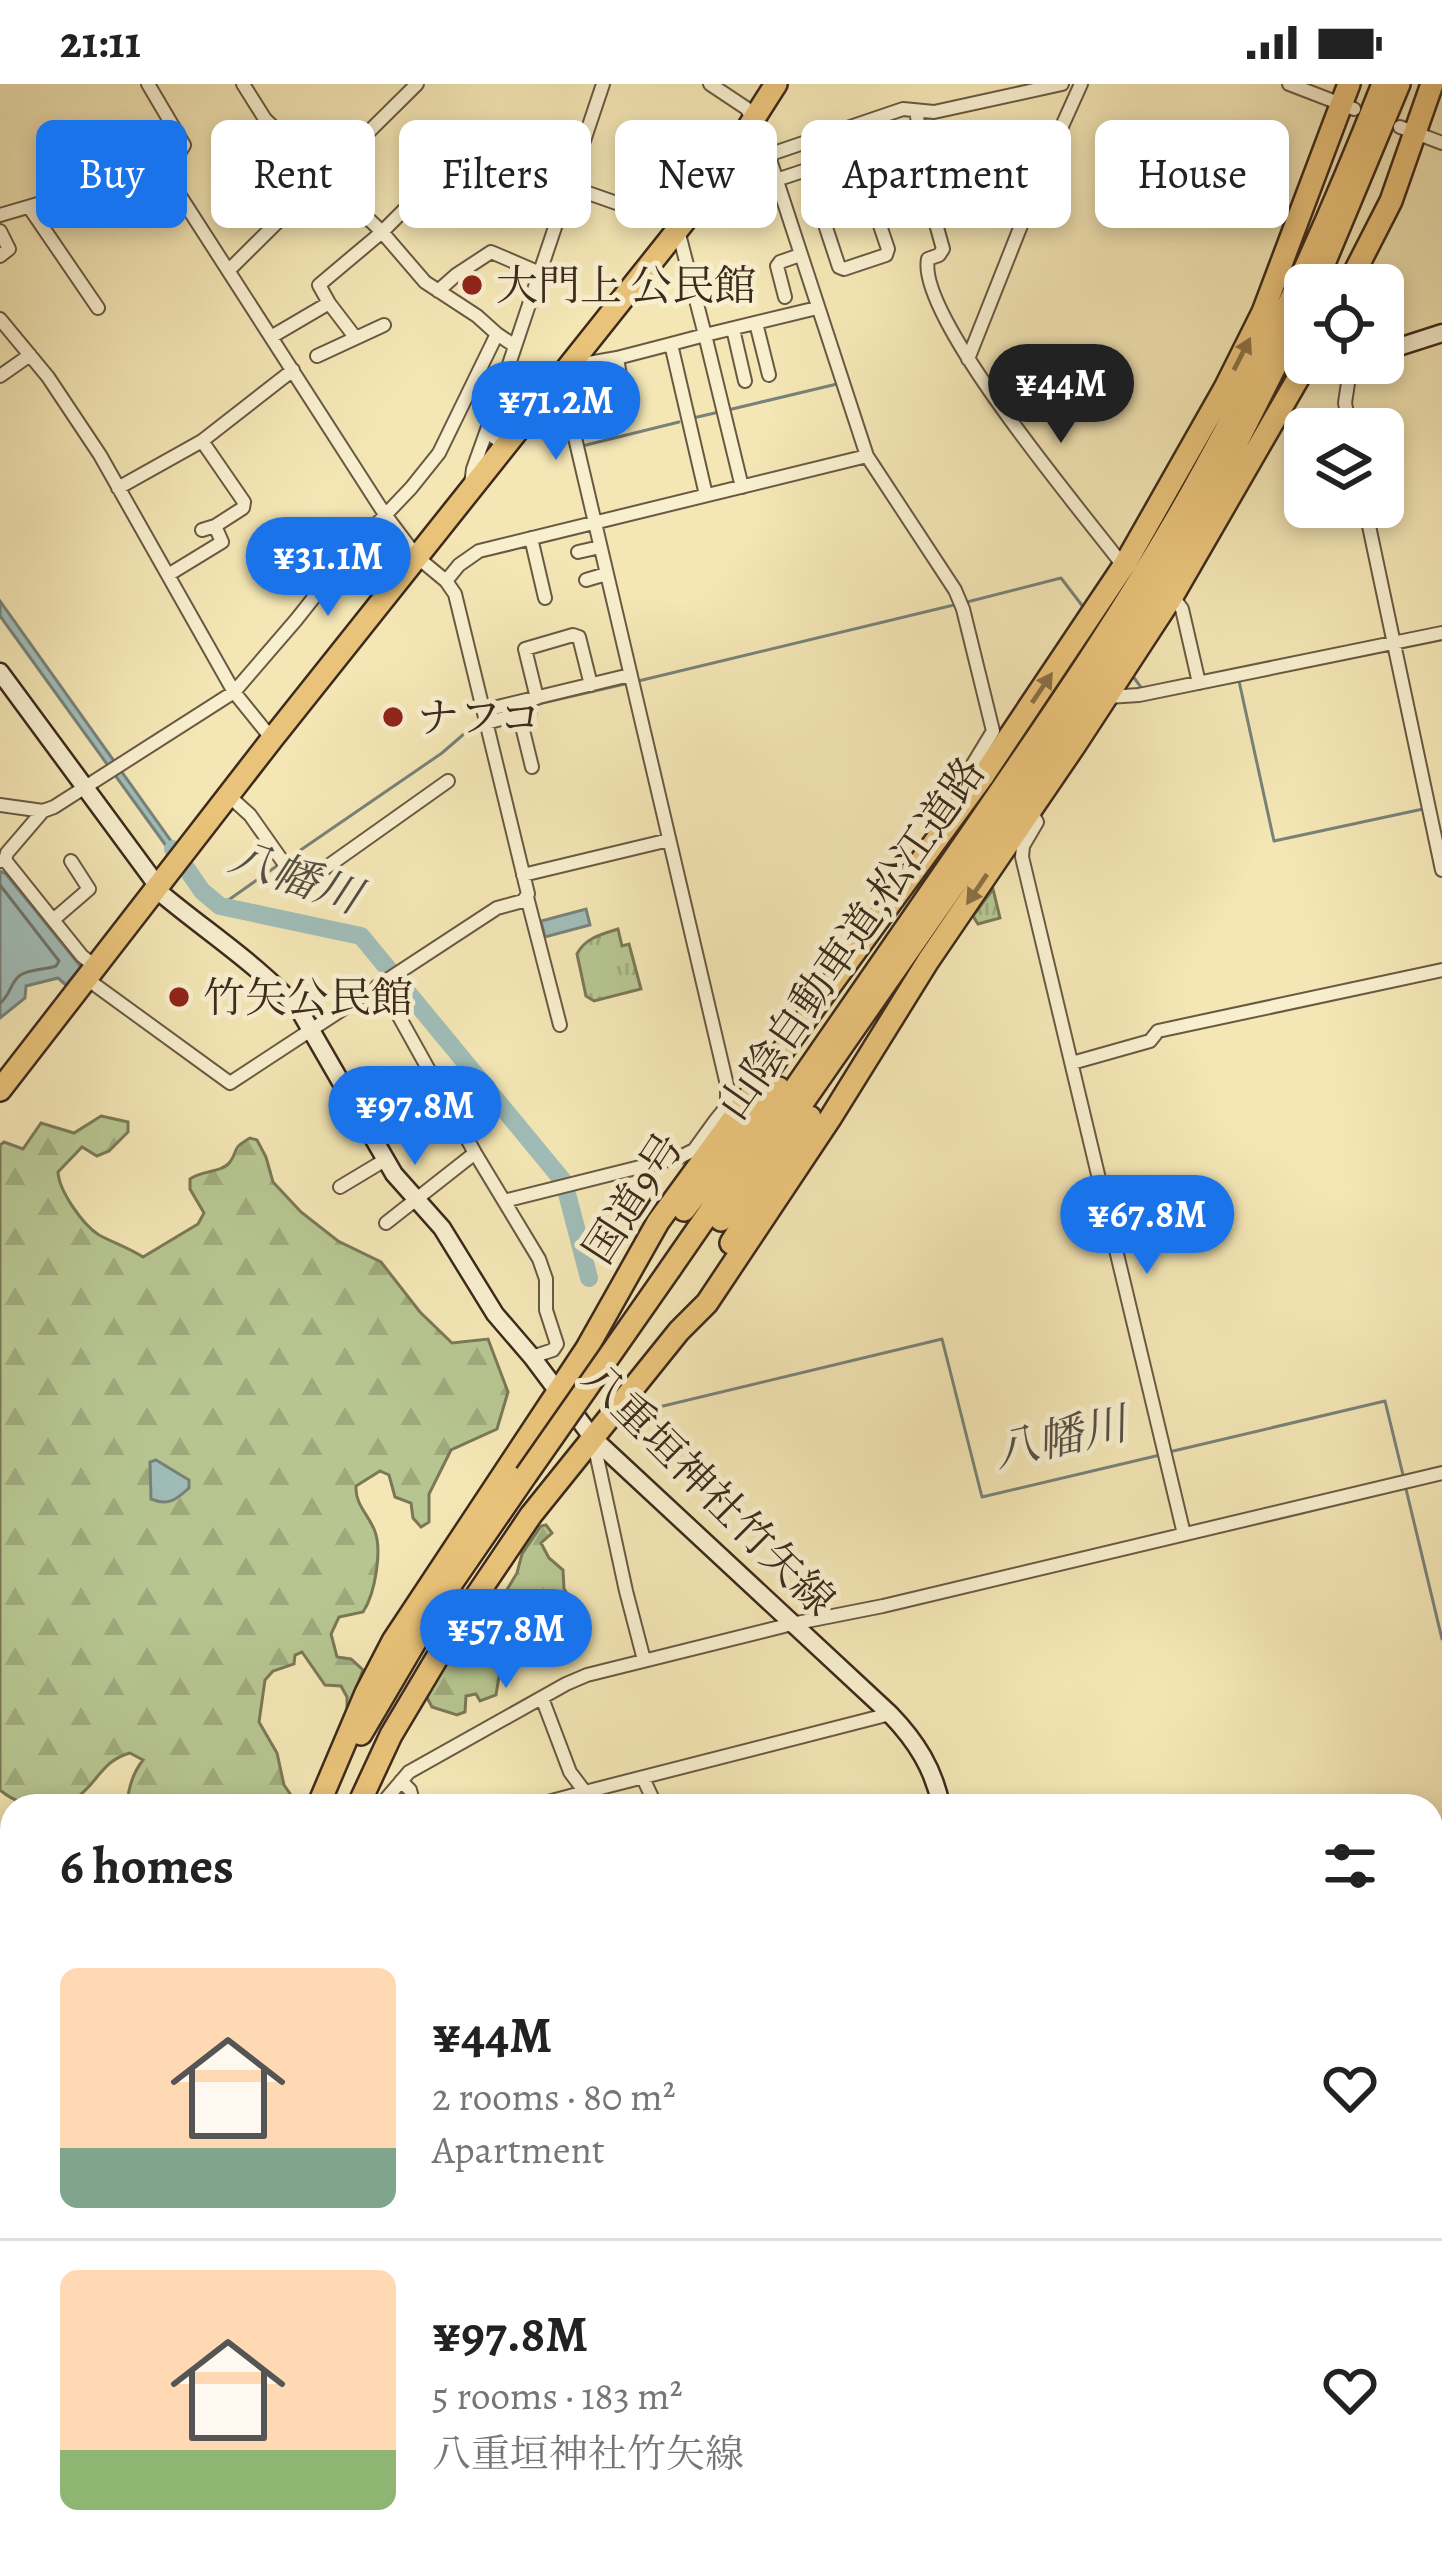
<!DOCTYPE html>
<html lang="en">
<head>
<meta charset="utf-8">
<style>
	body { margin:0; font-family:Alegreya,"Noto Serif JP",serif; background:#f6f6f6; color:#222; height:100vh; display:flex; flex-direction:column; font-size:45px; white-space:nowrap }
	* { box-sizing:border-box; margin:0 }
	p { font-size:39px; color:#767676 }
	.icon { flex:none; width:66px; height:66px; fill:none; stroke:currentColor; stroke-width:2; stroke-linecap:round; stroke-linejoin:round }
	.map { position:relative; flex:1; overflow:hidden }
	.panel { position:absolute; left:0px; top:1710px; width:1443px; height:768px; display:flex; flex-direction:column; background:#fff; border-radius:36px 36px 0 0; box-shadow:0 6px 18px #0003 }
	.panel>* { flex:none }
	.banner { position:absolute; left:36px; top:36px; width:1371px; height:108px; display:flex; gap:24px }
	.tools { position:absolute; left:1284px; top:180px; display:grid; gap:24px }
	.tools a { display:grid; place-items:center; width:120px; height:120px; border-radius:18px; background:#fff; box-shadow:0 6px 18px #0003; font-size:60px }
	.price { position:absolute; translate:-50% -102px; padding:0 27px; border-radius:42px; background:#1a73e8; color:#fff; font-size:39px; line-height:78px; filter:drop-shadow(0 3px 6px #0008) }
	.price::after { content:''; position:absolute; left:50%; top:72px; width:36px; height:27px; margin-left:-18px; background:inherit; clip-path:polygon(0 0,100% 0,50% 100%) }
	.price.active { background:#222; color:#fff }
	ul { padding:0; list-style:none }
	li { display:flex; align-items:center; gap:36px; height:300px; padding:0 60px }
	li+li { border-top:3px solid #e0e0e0 }
	li span { display:grid; place-items:center; flex:none; width:336px; height:240px; border-radius:18px; color:#555 }
	li>.icon { margin-inline-start:auto }
	span .icon { width:144px; height:144px; fill:#fffc; stroke-width:1 }
	li b { font-size:51px }
	h2 { display:flex; justify-content:space-between; align-items:center; height:144px; padding:0 60px; font-size:51px }
	.chip { padding:0 42px; border-radius:18px; background:#fff; box-shadow:0 6px 18px #0003; font-size:42px; line-height:108px }
	.chip.active { background:#1a73e8; color:#fff }
	.status { display:flex; justify-content:space-between; align-items:center; height:84px; padding:0 60px; background:#fff; direction:ltr }
	.status svg { height:33px; fill:currentColor }
	.map>svg:first-child { display:block }
</style>
</head>
<body>
<div class="status"><b>21:11</b><svg viewBox="0 0 49 12"><path d="M0 12V9h3v3zM5 12V6h3v6zM10 12V3h3v9zM15 12V0h3v12zM26 1h20v11H26zM47 4h2v5h-2z"/></svg></div>
<div class="map">
<svg width="1442" height="2478" viewBox="0 0 1442 2478">
	<defs>
		<pattern id="grass-tufts" width="24" height="20" patternUnits="userSpaceOnUse" patternTransform="scale(3)"><rect width="24" height="20" fill="#b7c691"/><path d="M3 7l-1-3M5 7V3M7 7l1-3M15 17l-1-3M17 17v-4M19 17l1-3" fill="none" stroke="#9eaa7c"/></pattern>
		<pattern id="forest-firs" width="22" height="20" patternUnits="userSpaceOnUse" patternTransform="scale(3)"><rect width="22" height="20" fill="#b7c691"/><path d="M5 1l3.5 6h-7zM16 11l3.5 6h-7z" fill="#9eaa7c"/></pattern>
	</defs>
	<rect width="100%" height="100%" fill="#f4e6b5"/>
	<filter id="stains"><feTurbulence type="fractalNoise" baseFrequency=".00167" numOctaves="4"/><feColorMatrix values="0 0 0 0 .2 0 0 0 0 .09 0 0 0 0 .02 0 0 0 .5 -.17"/></filter>
	<radialGradient id="worn" r=".72"><stop offset=".6" stop-color="#630" stop-opacity="0"/><stop offset="1" stop-color="#630" stop-opacity=".3"/></radialGradient>
	<path fill="url(#grass-tufts)" stroke="#7a7856" stroke-width="3" d="M993,805L1000,834L978,840L973,832Z
		M618,845L622,862L629,860L641,905L594,917L586,912L577,870C585,854 602,850 618,845Z"/>
	<path fill="url(#forest-firs)" stroke="#7a7856" stroke-width="3" d="M101,1032L128,1038V1048L109,1067L97,1072L82,1063L58,1088C59,1107 83,1141 99,1151C114,1159 129,1164 143,1173L198,1140L204,1129L190,1105V1095C202,1086 222,1089 230,1078C239,1065 231,1065 250,1054L257,1056L266,1073L273,1098L301,1128L338,1157L381,1178L420,1228L452,1259L488,1255L508,1308L497,1345L451,1366L429,1410V1438L421,1443L413,1434L411,1419L395,1413L389,1391L380,1387L356,1402C355,1420 367,1429 374,1445C383,1465 375,1510 363,1528L339,1533L331,1550L337,1573L351,1575L363,1586L351,1619L347,1622V1613L341,1602L325,1601L302,1568L295,1571L294,1580L273,1587L265,1596L259,1638L277,1669L284,1701L293,1714L286,1722H127C128,1704 132,1690 143,1676L130,1669C91,1679 96,1722 44,1722C27,1722 13,1717 0,1706V1061L4,1058L23,1065L41,1039L74,1049Z
		M546,1441L552,1449L541,1459L549,1474L563,1486L564,1505L572,1517V1553L562,1561L553,1556L549,1569L539,1563L517,1569L516,1581L511,1587L500,1586L496,1611L480,1617L476,1610L466,1612L465,1628L457,1631L432,1623L425,1610L465,1552L497,1522L517,1489L522,1470L541,1442Z
		M0,1904L5,1927L12,1930V2155L0,2150Z
		M12,2185V2394L0,2401V2186Z
		M27,2466H277L279,2478H7Z
		M357,2466H490L503,2478H359Z
		M551,2466H786L725,2478H655L647,2470L595,2469L578,2478H568Z
		M1065,2466H1265L1253,2478H1066Z"/>
	<path fill="#a0bdb8" stroke="#78827a" stroke-width="3" d="M0,517L176,764L172,770L0,532Z
		M0,787L6,790L81,883L66,901L58,894L26,902L25,914L0,934Z
		M586,825L590,841L545,853L541,837Z
		M156,1376L189,1396V1404C176,1416 168,1422 151,1415L150,1378Z
		M821,2466H1068L1062,2478H805Z"/>
	<g fill="none" stroke-linecap="round" stroke-linejoin="round">
		<path stroke="#6e746a" stroke-width="3" d="M0,801L59,877L56,882C45,886 25,885 17,894C9,903 10,911 0,919"/>
		<path stroke="#78827a" stroke-width="3" d="M728,326L837,300
			M693,334L719,328
			M582,362L679,338
			M967,518L1061,494L1084,524
			M1132,591L1143,606
			M634,598L958,520
			M1181,608L1239,597L1274,757L1423,725
			M529,622L625,600
			M289,774L442,669L480,636
			M220,822L281,779
			M634,1329L942,1255L982,1413L1160,1371
			M1169,1368L1385,1317L1404,1395
			M1406,1405L1442,1555"/>
		<path stroke="#a0bdb8" stroke-width="18" d="M173,765L202,807L220,822L361,852L564,1098L589,1194"/>
		<g stroke="#6a5942" stroke-width="16">
			<path id="street" d="M148,0L184,61L166,90
				M243,0L265,35L382,148L425,198L477,232L497,250L515,262
				M710,0L746,24L760,45L867,372L955,506L963,525L993,647L973,680L975,685L987,694
				M1289,0L1354,25
				M916,27L936,140L943,165L939,171L928,175C916,231 1079,424 1118,475L1127,482
				M1400,43L1442,59
				M768,71L903,25L934,28L1062,0
				M496,83L516,101L558,130
				M776,96L852,71L857,74L888,165L886,171L844,185L839,183L807,86
				M568,102L665,136L678,146L705,251L671,260
				M29,123L98,224
				M0,131L144,89L166,90
				M0,147L9,165L0,172
				M229,186L417,0
				M438,207L456,191L491,168L540,189
				M785,213L777,182L780,178L800,171
				M329,219L319,201L382,148L428,102
				M0,235L48,293L100,371L234,608L272,655
				M756,239L769,291
				M733,245L745,297
				M271,253L329,219L355,253
				M317,272L384,241
				M968,275L1049,71L1081,0
				M572,282L617,274L671,260L706,411
				M0,292L30,271
				M555,298L563,306L572,341L727,1001V1022L715,1037
				M572,341L626,326L617,274
				M488,343L603,0
				M1350,345L1345,319L1351,279
				M202,357L293,286
				M471,400L473,385L488,343L495,354L506,362
				M742,403L705,251L817,224
				M118,404L202,357L244,418L243,424L215,442L202,446
				M1365,423L1442,786
				M531,454L545,514
				M578,468L600,463
				M168,491L222,458L215,442
				M586,496L606,490
				M446,497L459,481L479,467L867,372
				M1171,510L1182,525L1199,599
				M1108,613L1139,611L1442,549
				M537,614L525,565L573,551L579,553L591,601
				M485,626L630,591
				M519,630L532,683
				M486,639L530,627
				M229,712L250,731L300,802L448,697
				M0,721L43,727L54,723L234,608L296,536L350,468L411,404L439,369L497,250
				M1031,727L1037,738L1023,762L1022,773L1184,1450
				M5,776L53,836L89,805L71,777
				M1,777L5,776L7,769L43,727
				M523,791L669,756
				M527,813L560,941
				M53,836L82,872L96,883
				M87,895L230,999L497,824L523,817L528,810L455,510L446,497L417,473L384,429L166,90
				M381,900L475,1069L539,1175L546,1195V1226L557,1260L553,1266L532,1273
				M1072,979L1150,957L1158,947L1442,886
				M340,1103L385,1076
				M504,1117L680,1073L694,1066L715,1037L719,1040
				M386,1139L475,1069
				M593,1355L626,1507L644,1576
				M542,1614L570,1688L585,1708L890,1630
				M643,1694L656,1722
				M401,1697L410,1706L414,1722
				M380,1722L409,1688L566,1600L587,1591L792,1540L883,1522L1442,1389
				M533,1722L585,1708
				M0,1788H12
				M0,1878L12,1877
				M1431,2206L1442,2203
				M1338,2466V2478
				M0,2474L12,2461"/>
		</g>
		<g stroke="#3c2a1c" stroke-width="21">
			<path id="secondary" d="M1383,268L1442,249
				M0,588L154,797L157,806C205,847 260,881 301,929L394,1090L442,1144L495,1230L532,1273L592,1353L890,1630C916,1657 934,1685 941,1722
				M1431,2398L1442,2406"/>
		</g>
		<g stroke="#3c2a1c" stroke-width="26">
			<path id="highway" d="M1315,201L1399,0
				M1348,201L1391,117L1432,0
				M0,1006L272,655L706,110L776,0
				M684,1126L779,1004
				M721,1136L1098,594L1164,491L1218,396L1305,223
				M731,1159L810,1033
				M670,1185C768,1043 866,901 964,760C1048,638 1133,516 1204,386C1273,262 1331,132 1383,0
				M361,1650L438,1519L526,1391
				M318,1722L366,1609L393,1557L587,1264L658,1138L983,692L1125,480L1225,304L1263,228L1349,0
				M358,1722L391,1651L456,1542L531,1431L679,1247L707,1219L831,1033L928,877L1075,661L1173,511L1307,279
				M306,2466L308,2478
				M322,2466L324,2478"/>
		</g>
		<use href="#street" stroke="#f8efcf" stroke-width="12"/>
		<use href="#secondary" stroke="#f8efcf" stroke-width="16"/>
		<use href="#highway" stroke="#eac37a" stroke-width="21"/>
		<g stroke="#3c2a1c" stroke-width="26" stroke-linecap="butt">
			<path id="highway-bridge" d="M526,1391L670,1185"/>
		</g>
		<use href="#highway-bridge" stroke="#eac37a" stroke-width="21"/>
	</g>
	<defs><path id="oneway-solid" d="M-6-.8H1V-3.2L6.5 0L1 3.2V.8H-6Z" transform="scale(3)"/></defs>
	<g fill="#8a6f46">
		<use href="#oneway-solid" transform="translate(1242 270) rotate(-63)"/>
		<use href="#oneway-solid" transform="translate(1042 604) rotate(-56)"/>
		<use href="#oneway-solid" transform="translate(977 805) rotate(124)"/>
	</g>
	<g fill="#8f2418" stroke="#f8efcf" stroke-width="4.5">
		<circle cx="472" cy="201" r="12"/>
		<circle cx="393" cy="633" r="12"/>
		<circle cx="179" cy="913" r="12"/>
	</g>
	<g text-anchor="middle" dominant-baseline="central" stroke-width="10" stroke-linejoin="round" paint-order="stroke">
		<g font-size="42" fill="#3c2a1c" stroke="#f8efcf" text-anchor="start">
			<text x="496" y="201">大門上 公民館</text>
			<text x="417" y="633">ナフコ</text>
			<text x="203" y="913">竹矢公民館</text>
		</g>
		<g font-size="42" fill="#3c2a1c" stroke="#f8efcf">
			<text transform="translate(851 854) rotate(-55)">山陰自動車道;松江道路</text>
			<text transform="translate(633 1114) rotate(-57)">国道9号</text>
			<text transform="translate(709 1405) rotate(45)">八重垣神社竹矢線</text>
		</g>
		<g font-size="45" font-style="italic" fill="#554f43" stroke="#f8efcf">
			<text transform="translate(295 793) rotate(19)">八幡川</text>
			<text transform="translate(1060 1354) rotate(-13)">八幡川</text>
		</g>
	</g>
	<rect width="100%" height="100%" filter="url(#stains)"/>
	<rect width="100%" height="100%" fill="url(#worn)"/>
</svg>
<div class="tools">
<a><svg class="icon" aria-label="locate" viewBox="0 0 24 24"><circle cx="12" cy="12" r="6"/><path d="M12 2v4M12 18v4M2 12h4M18 12h4"/></svg></a>
<a><svg class="icon" aria-label="layers" viewBox="0 0 24 24"><path d="M12 4l9 5-9 5-9-5zM3 14l9 5 9-5"/></svg></a>
</div>
<b class="price active" style="left:1061px;top:362px">¥44M</b>
<b class="price" style="left:556px;top:379px">¥71.2M</b>
<b class="price" style="left:328px;top:535px">¥31.1M</b>
<b class="price" style="left:415px;top:1084px">¥97.8M</b>
<b class="price" style="left:1147px;top:1193px">¥67.8M</b>
<b class="price" style="left:506px;top:1607px">¥57.8M</b>
<div class="banner">
<a class="chip active">Buy</a>
<a class="chip">Rent</a>
<a class="chip">Filters</a>
<a class="chip">New</a>
<a class="chip">Apartment</a>
<a class="chip">House</a>
</div>
<section class="panel">
<h2>6 homes<svg class="icon" aria-label="filters" viewBox="0 0 24 24"><path d="M4 7h16M4 17h16"/><circle cx="9" cy="7" r="2"/><circle cx="15" cy="17" r="2"/></svg></h2>
<ul>
<li><span style="background:linear-gradient(#ffd9b3 75%,#7fa58c 0)"><svg class="icon" aria-label="home" viewBox="0 0 24 24"><path d="M3 11l9-7 9 7M6 9v11h12V9"/></svg></span><div><b>¥44M</b><p>2 rooms · 80 m²</p><p>Apartment</p></div><svg class="icon" aria-label="heart" viewBox="0 0 24 24"><path d="M12 20l-8-8c-3-5 5-10 8-4 3-6 11-1 8 4z"/></svg></li>
<li><span style="background:linear-gradient(#ffd9b3 75%,#8fb573 0)"><svg class="icon" aria-label="home" viewBox="0 0 24 24"><path d="M3 11l9-7 9 7M6 9v11h12V9"/></svg></span><div><b>¥97.8M</b><p>5 rooms · 183 m²</p><p>八重垣神社竹矢線</p></div><svg class="icon" aria-label="heart" viewBox="0 0 24 24"><path d="M12 20l-8-8c-3-5 5-10 8-4 3-6 11-1 8 4z"/></svg></li>
</ul>
</section>
</div>
</body>
</html>
